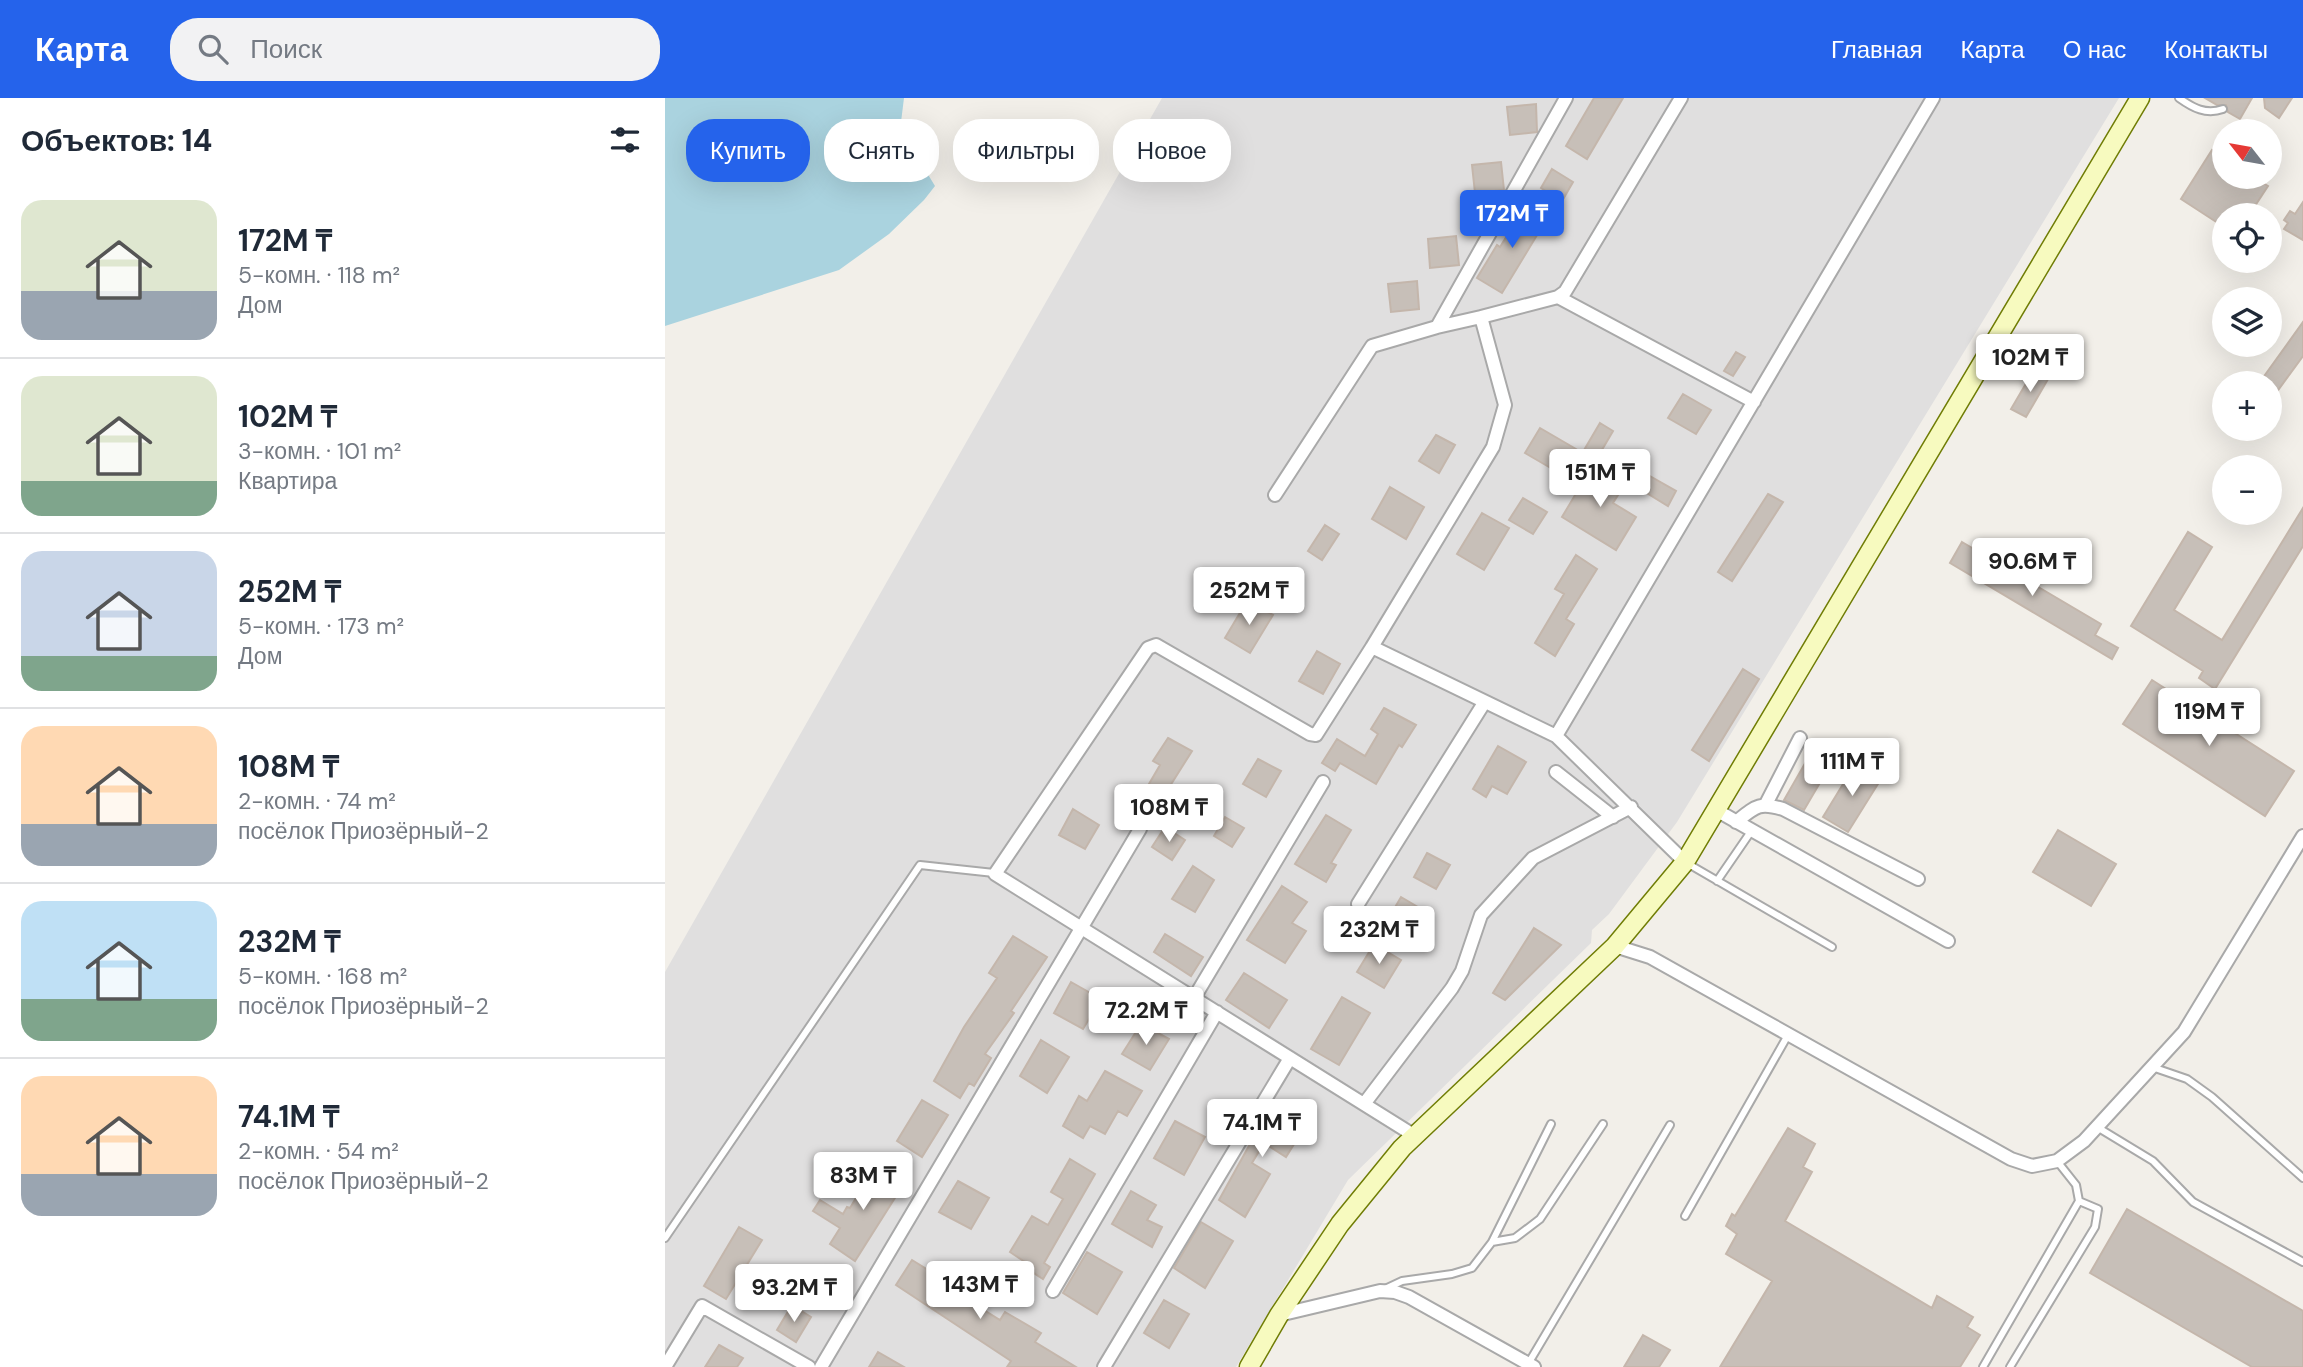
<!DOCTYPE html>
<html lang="ru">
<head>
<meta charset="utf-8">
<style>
	body { margin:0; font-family:"DM Sans",sans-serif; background:#f2f2f3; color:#1f2937; height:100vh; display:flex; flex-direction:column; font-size:26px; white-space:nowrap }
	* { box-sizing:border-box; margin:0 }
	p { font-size:23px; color:#747a83 }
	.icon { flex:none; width:38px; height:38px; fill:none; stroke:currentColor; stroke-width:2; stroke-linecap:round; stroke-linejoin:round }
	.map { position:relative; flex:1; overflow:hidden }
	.details { display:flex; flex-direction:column; background:#fff; width:665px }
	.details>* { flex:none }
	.top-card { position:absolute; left:21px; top:21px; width:665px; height:63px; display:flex; gap:14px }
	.needle { width:46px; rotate:301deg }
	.buttons { position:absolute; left:1547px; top:21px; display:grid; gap:14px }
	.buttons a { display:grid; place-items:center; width:70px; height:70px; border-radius:50%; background:#fff; box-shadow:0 7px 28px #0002; font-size:35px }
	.price { position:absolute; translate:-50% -60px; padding:0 16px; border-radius:7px; background:#fff; color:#222; font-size:23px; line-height:46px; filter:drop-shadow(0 2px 4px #0008) }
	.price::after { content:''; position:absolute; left:50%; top:42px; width:21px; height:16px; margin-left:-10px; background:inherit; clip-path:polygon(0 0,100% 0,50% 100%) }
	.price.active { background:#2563eb; color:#fff }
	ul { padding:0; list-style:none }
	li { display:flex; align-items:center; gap:21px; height:175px; padding:0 21px }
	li+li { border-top:2px solid #e0e1e3 }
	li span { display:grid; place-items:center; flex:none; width:196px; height:140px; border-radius:21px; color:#555 }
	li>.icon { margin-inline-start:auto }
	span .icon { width:84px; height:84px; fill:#fffc; stroke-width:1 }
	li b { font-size:30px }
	h2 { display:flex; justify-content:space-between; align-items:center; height:84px; padding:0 21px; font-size:30px }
	.pill { padding:0 24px; border-radius:28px; background:#fff; box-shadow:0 7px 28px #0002; font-size:24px; line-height:63px }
	.pill.active { background:#2563eb; color:#fff }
	header { display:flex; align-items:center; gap:42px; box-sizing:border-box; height:98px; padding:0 35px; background:#2563eb; color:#fff }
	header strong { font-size:33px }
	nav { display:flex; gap:38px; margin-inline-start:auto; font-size:24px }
	.search { width:490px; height:63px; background:#f2f2f3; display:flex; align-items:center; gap:18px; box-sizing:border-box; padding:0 24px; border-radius:28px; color:#747a83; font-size:26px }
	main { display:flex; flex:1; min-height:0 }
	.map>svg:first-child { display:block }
</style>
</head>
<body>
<header>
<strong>Карта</strong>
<div class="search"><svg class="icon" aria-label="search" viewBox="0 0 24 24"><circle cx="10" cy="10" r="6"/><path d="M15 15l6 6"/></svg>Поиск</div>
<nav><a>Главная</a><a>Карта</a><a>О нас</a><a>Контакты</a></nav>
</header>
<main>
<section class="details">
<h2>Объектов: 14<svg class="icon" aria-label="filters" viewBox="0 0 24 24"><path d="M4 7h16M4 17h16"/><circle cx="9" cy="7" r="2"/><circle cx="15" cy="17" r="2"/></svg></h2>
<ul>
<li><span style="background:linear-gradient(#dfe7d0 65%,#9aa5b1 0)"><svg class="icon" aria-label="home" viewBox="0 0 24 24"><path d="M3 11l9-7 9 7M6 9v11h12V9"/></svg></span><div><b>172M ₸</b><p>5-комн. · 118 m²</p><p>Дом</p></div></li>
<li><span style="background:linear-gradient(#dfe7d0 75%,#7fa58c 0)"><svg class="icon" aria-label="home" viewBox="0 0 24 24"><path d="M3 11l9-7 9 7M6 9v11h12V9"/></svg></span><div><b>102M ₸</b><p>3-комн. · 101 m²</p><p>Квартира</p></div></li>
<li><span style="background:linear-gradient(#c9d6e8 75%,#7fa58c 0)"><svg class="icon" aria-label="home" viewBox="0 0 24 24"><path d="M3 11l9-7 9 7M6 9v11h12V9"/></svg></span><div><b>252M ₸</b><p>5-комн. · 173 m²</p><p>Дом</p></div></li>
<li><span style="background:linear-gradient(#ffd9b3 70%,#9aa5b1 0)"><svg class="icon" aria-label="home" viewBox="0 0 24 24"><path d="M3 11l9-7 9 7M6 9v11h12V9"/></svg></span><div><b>108M ₸</b><p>2-комн. · 74 m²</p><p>посёлок Приозёрный-2</p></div></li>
<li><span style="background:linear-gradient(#bfe0f5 70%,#7fa58c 0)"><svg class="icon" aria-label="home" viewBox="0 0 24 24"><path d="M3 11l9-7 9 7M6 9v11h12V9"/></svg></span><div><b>232M ₸</b><p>5-комн. · 168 m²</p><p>посёлок Приозёрный-2</p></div></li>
<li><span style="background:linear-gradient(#ffd9b3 70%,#9aa5b1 0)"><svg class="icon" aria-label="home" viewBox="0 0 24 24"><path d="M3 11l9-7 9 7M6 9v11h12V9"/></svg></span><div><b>74.1M ₸</b><p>2-комн. · 54 m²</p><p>посёлок Приозёрный-2</p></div></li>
</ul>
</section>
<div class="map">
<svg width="1638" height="1269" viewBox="0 0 1638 1269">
	<rect width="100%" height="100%" fill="#f2efe9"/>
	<path fill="#e0dfdf" d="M497,0H1454L1012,724L944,816L927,832L926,845L683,1082L571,1269H0V874Z"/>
	<path fill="#aad3df" d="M0,0H239L236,24L242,42L270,88L259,102L224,136L174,172L0,228Z"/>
	<path fill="#c7bfb8" stroke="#c4b6ab" stroke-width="2" d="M929,0H958L922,61L901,48Z
		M1540,0H1587L1575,21L1563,14L1561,7H1552Z
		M1599,0H1627L1614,20L1600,10Z
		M871,6L872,34L845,37L842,9Z
		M1547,52L1559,60V79H1588L1603,88L1584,117H1559V129L1516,101Z
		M836,64L839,92L810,95L807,67Z
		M887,71L908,84L897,103L876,90Z
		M1638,104V142L1619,131L1623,125L1619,122L1625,113L1630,116Z
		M861,107L883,119L837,195L812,180L832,147L835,149Z
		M791,138L794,167L765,170L763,141Z
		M752,183L754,211L726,214L723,186Z
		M1638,224V258L1611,295L1605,290V285L1595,284Z
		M1071,254L1080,259L1068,278L1059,273Z
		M1369,272L1383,281L1361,319L1346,311Z
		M1018,296L1046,312L1031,336L1003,320Z
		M935,325L948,333L928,367L915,359Z
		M875,330L911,351L896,376L860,355Z
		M771,337L790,347L774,375L754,363Z
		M928,367L960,386L948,405L971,419L951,452L897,419Z
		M976,373L1011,393L1003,408L967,386Z
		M725,389L759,409L741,441L707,421Z
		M1103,396L1118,404L1067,483L1053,474Z
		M858,400L882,414L868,436L844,422Z
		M1638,410V448L1550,591L1534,580L1538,573L1466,528L1523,434L1547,449L1509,512L1557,542Z
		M817,415L844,430L819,472L792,456Z
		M660,427L674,436L657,462L643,453Z
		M1297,444L1436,526L1430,537L1453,550L1447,561L1285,465Z
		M911,457L932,471L901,521L909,526L890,558L870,545L899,496L890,491Z
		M582,503L608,517L585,555L560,540Z
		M652,553L675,566L658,596L634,583Z
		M1078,571L1094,581L1044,663L1027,652Z
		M1487,582L1629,673L1600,718L1458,626Z
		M719,610L751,627L737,649L734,647L711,686L675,665L670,673L657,665L672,641L700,658L713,636L706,631Z
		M503,640L527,653L505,688L517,695L504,715L477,698L495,667L488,663Z
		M833,648L861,664L842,696L827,688L821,699L808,691Z
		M1150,648L1170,659L1139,712L1119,702Z
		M593,661L616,673L601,699L578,686Z
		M1191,665L1216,681L1183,734L1158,719Z
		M408,711L434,727L420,751L394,737Z
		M661,717L686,732L666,765L671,767L661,784L630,766Z
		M560,719L579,730L567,749L549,738Z
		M500,729L520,742L507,762L487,749Z
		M1393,732L1451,766L1426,808L1368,774Z
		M762,755L785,767L771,791L749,779Z
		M528,768L549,782L530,814L507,801Z
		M617,788L642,804L627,825L641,833L620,865L582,842Z
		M736,799L758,812L747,831L725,818Z
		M869,830L896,847L840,902L828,895Z
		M500,836L538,859L526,878L489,854Z
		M348,838L382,859L346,913L349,915L320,956L326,960L309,988L304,985L295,1000L269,983L299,929L332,880L324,875Z
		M709,846L736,862L719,890L692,874Z
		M579,875L622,902L604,930L561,902Z
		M406,884L436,901L418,931L389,915Z
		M677,899L705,915L674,967L646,951Z
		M476,926L504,941L485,972L457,956Z
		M376,942L404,959L382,995L355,978Z
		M440,973L477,993L462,1018L453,1013L440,1036L425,1028L418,1040L398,1028L414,998L422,1003Z
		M257,1002L283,1017L257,1059L232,1043Z
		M619,1007L644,1022L621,1059L599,1045L587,1065L605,1076L580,1119L554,1102L600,1019L609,1025Z
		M510,1023L540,1039L519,1077L489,1060Z
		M1123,1030L1150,1046L1138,1069L1147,1074L1120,1123L1267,1210L1272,1198L1308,1219L1302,1229L1315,1237L1295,1269H1055L1107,1183L1061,1156L1072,1136L1061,1128L1067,1116L1070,1118Z
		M405,1061L430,1076L379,1165L385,1169L378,1181L358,1168L360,1164L345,1154L367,1118L383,1127L398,1101L386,1094Z
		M212,1065L240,1084L190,1163L165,1146L175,1130L148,1113L155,1102L178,1116L182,1109L185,1110Z
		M293,1083L324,1100L306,1131L274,1114Z
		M466,1093L491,1107L482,1122L497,1129L487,1149L447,1126Z
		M1462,1111L1638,1213V1269H1587L1425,1175Z
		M536,1124L568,1143L540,1190L509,1170Z
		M74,1129L97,1142L61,1201L39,1188Z
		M422,1154L457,1174L432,1216L398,1195Z
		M247,1162L276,1180L274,1184L335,1222L340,1214L376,1235L370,1244L411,1269H342L346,1263L231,1187Z
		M499,1202L524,1216L504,1250L479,1235Z
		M127,1207L146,1219L131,1244L112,1232Z
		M978,1237L1005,1252L994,1269H959Z
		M54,1247L78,1260L72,1269H40Z
		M213,1254L239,1269H204Z"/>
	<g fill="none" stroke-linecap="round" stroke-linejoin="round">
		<g stroke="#a9a9a9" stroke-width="10">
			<path id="lane" d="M1514,0C1528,10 1541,17 1558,11
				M1020,764L1167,849
				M1052,783L1087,732
				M1487,969L1522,981L1547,999L1638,1080
				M1432,1029L1488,1063L1528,1104L1638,1164
				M1020,1118L1123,937
				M0,1140L255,767L329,775
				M827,1144L850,1140L875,1121L938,1026
				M720,1191L737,1183L787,1176L807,1170L827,1144L886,1026
				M863,1266L1005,1027
				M1318,1269L1414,1103L1411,1087L1392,1063
				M1345,1269L1430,1129L1433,1111L1414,1103"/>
		</g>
		<g stroke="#a9a9a9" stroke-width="16">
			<path id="street" d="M893,199L900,194L1016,0
				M816,219L893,199L1089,304
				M772,229L901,0
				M610,397L707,248L772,229L816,219L840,307L828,349L707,549L891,638L1020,764
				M707,549L651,637L645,636L491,547L483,550L330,776L750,1038
				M891,638L1268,0
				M891,674L948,719
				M1101,706L1135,640
				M1051,712L1283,843
				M1071,724C1091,708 1094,704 1118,711L1253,781
				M693,806L819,605
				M950,848L985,859L1346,1061L1367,1068L1392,1063L1419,1043L1519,934L1638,738
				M529,900L658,684
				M699,1006L787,890L797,873L816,817L868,760L966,709
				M388,1193L552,914
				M614,1217L715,1193L730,1194L744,1199L869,1269
				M0,1269L37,1208L144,1269
				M156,1269L475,731
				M439,1269L625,960"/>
		</g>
		<g stroke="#707d05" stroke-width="21">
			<path id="secondary" d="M584,1269L614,1217L675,1126L737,1050L950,848L1020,764L1475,0"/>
		</g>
		<use href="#lane" stroke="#fff" stroke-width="6"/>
		<use href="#street" stroke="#fff" stroke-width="12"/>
		<use href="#secondary" stroke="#f7fabf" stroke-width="18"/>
	</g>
</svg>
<div class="buttons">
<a><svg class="needle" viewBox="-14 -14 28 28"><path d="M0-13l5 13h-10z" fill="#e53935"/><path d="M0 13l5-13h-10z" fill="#747a83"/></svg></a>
<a><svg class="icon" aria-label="locate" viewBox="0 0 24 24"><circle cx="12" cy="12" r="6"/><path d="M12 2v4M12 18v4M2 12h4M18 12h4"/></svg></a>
<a><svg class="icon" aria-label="layers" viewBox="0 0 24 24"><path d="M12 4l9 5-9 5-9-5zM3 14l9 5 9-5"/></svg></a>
<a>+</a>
<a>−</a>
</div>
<b class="price active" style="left:847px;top:152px">172M ₸</b>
<b class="price" style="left:1365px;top:296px">102M ₸</b>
<b class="price" style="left:935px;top:411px">151M ₸</b>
<b class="price" style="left:1367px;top:500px">90.6M ₸</b>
<b class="price" style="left:584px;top:529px">252M ₸</b>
<b class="price" style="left:1544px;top:650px">119M ₸</b>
<b class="price" style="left:1187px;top:700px">111M ₸</b>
<b class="price" style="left:504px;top:746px">108M ₸</b>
<b class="price" style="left:714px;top:868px">232M ₸</b>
<b class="price" style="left:481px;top:949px">72.2M ₸</b>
<b class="price" style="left:597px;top:1061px">74.1M ₸</b>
<b class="price" style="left:198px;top:1114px">83M ₸</b>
<b class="price" style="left:315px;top:1223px">143M ₸</b>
<b class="price" style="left:129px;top:1226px">93.2M ₸</b>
<div class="top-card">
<a class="pill active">Купить</a>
<a class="pill">Снять</a>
<a class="pill">Фильтры</a>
<a class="pill">Новое</a>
</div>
</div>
</main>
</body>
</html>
